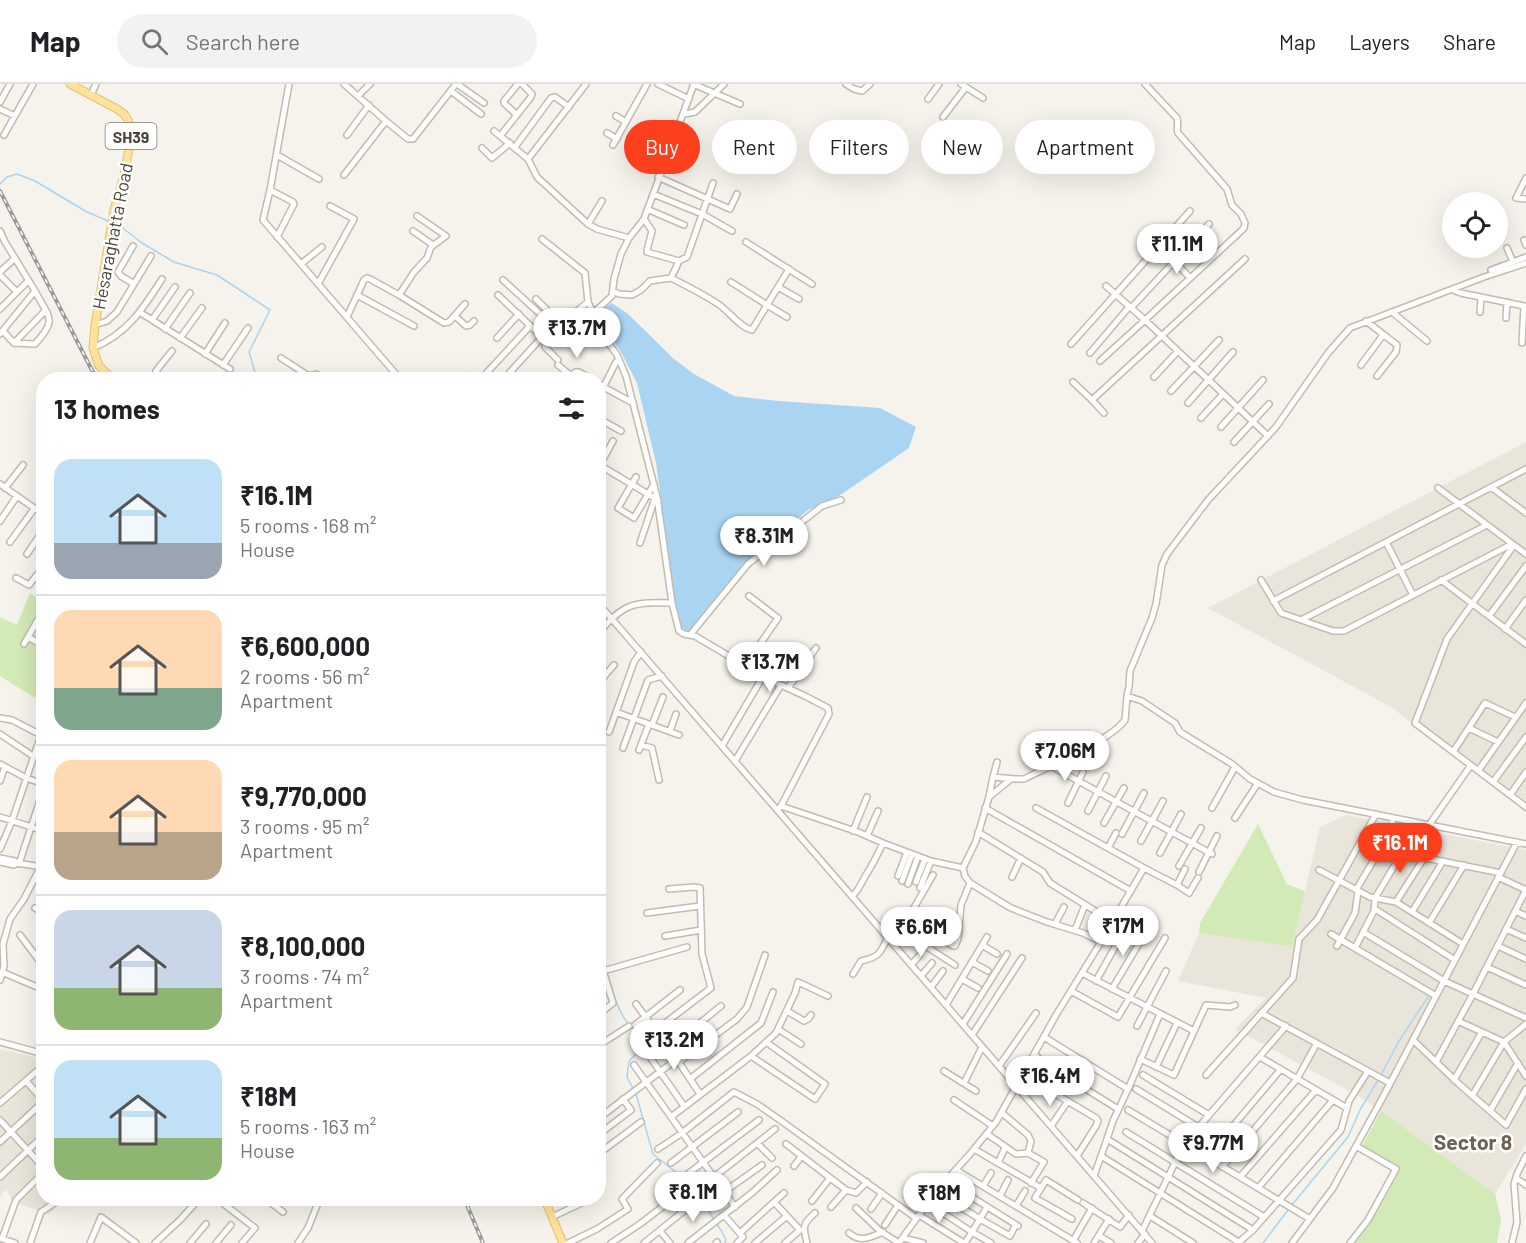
<!DOCTYPE html>
<html lang="en">
<head>
<meta charset="utf-8">
<style>
	body { margin:0; font-family:Barlow,sans-serif; background:#f2f2f2; color:#202124; height:100vh; display:flex; flex-direction:column; font-size:22px; white-space:nowrap }
	* { box-sizing:border-box; margin:0 }
	p { font-size:20px; color:#757577 }
	.icon { flex:none; width:33px; height:33px; fill:none; stroke:currentColor; stroke-width:2; stroke-linecap:round; stroke-linejoin:round }
	.map { position:relative; flex:1; overflow:hidden }
	.drawer { position:absolute; left:36px; top:288px; width:570px; height:834px; display:flex; flex-direction:column; background:#fff; border-radius:24px; box-shadow:0 6px 24px #0002 }
	.drawer>* { flex:none }
	.guide { position:absolute; left:624px; top:36px; width:570px; height:54px; display:flex; gap:12px }
	.fabs { position:absolute; left:1442px; top:108px; display:grid; gap:12px }
	.fabs a { display:grid; place-items:center; width:66px; height:66px; border-radius:50%; background:#fff; box-shadow:0 6px 24px #0002; font-size:30px }
	.price { position:absolute; translate:-50% -51px; padding:0 14px; border-radius:21px; background:#fff; color:#222; font-size:20px; line-height:39px; filter:drop-shadow(0 2px 3px #0008) }
	.price::after { content:''; position:absolute; left:50%; top:36px; width:18px; height:14px; margin-left:-9px; background:inherit; clip-path:polygon(0 0,100% 0,50% 100%) }
	.price.current { background:#fc3f1d; color:#fff }
	ul { padding:0; list-style:none }
	li { display:flex; align-items:center; gap:18px; height:150px; padding:0 18px }
	li+li { border-top:2px solid #e0e0e0 }
	li span { display:grid; place-items:center; flex:none; width:168px; height:120px; border-radius:18px; color:#555 }
	li>.icon { margin-inline-start:auto }
	span .icon { width:72px; height:72px; fill:#fffc; stroke-width:1 }
	li b { font-size:26px }
	h2 { display:flex; justify-content:space-between; align-items:center; height:72px; padding:0 18px; font-size:26px }
	.tag { padding:0 21px; border-radius:27px; background:#fff; box-shadow:0 6px 24px #0002; font-size:21px; line-height:54px }
	.tag.current { background:#fc3f1d; color:#fff }
	header { display:flex; align-items:center; gap:36px; box-sizing:border-box; height:84px; padding:0 30px; background:#fff; border-bottom:2px solid #e0e0e0 }
	header strong { font-size:28px }
	nav { display:flex; gap:33px; margin-inline-start:auto; font-size:21px }
	.search { width:420px; height:54px; background:#f2f2f2; display:flex; align-items:center; gap:15px; box-sizing:border-box; padding:0 21px; border-radius:33px; color:#757577; font-size:22px }
	.map>svg:first-child { display:block }
</style>
</head>
<body>
<header>
<strong>Map</strong>
<div class="search"><svg class="icon" aria-label="search" viewBox="0 0 24 24"><circle cx="10" cy="10" r="6"/><path d="M15 15l6 6"/></svg>Search here</div>
<nav><a>Map</a><a>Layers</a><a>Share</a></nav>
</header>
<div class="map">
<svg width="1526" height="1159" viewBox="0 0 1526 1159">
	<rect width="100%" height="100%" fill="#f6f3ec"/>
	<path fill="#eae5da" d="M1526,358V727L1391,623L1208,524Z
		M1346,731L1526,766V1060L1495,1110L1362,1014L1235,945L1266,914L1178,897L1199,849L1292,863L1320,743Z
		M0,965L43,975L44,1114L66,1115L49,1130L13,1118L6,1105L0,1113Z"/>
	<path fill="#d2eab5" d="M30,509L43,518V601L35,614L0,592V533L17,541Z
		M1258,740L1287,800L1305,807L1292,863L1199,849L1200,839Z
		M1381,1027L1495,1110L1501,1136L1497,1159H1355L1370,1140L1401,1085L1362,1062Z"/>
	<path fill="#a9d4f2" d="M612,219L628,230L674,275L694,290L734,312L778,317L880,324L916,343L909,364L836,414L808,426L763,464L734,494L693,544L687,547L681,543L675,517L656,379L637,299L622,270L597,232L600,226Z"/>
	<g fill="none" stroke-linecap="round" stroke-linejoin="round">
		<path stroke="#a9d4f2" stroke-width="1.5" d="M0,100L7,93L17,90L35,97L87,128L110,138
			M115,140L120,142L142,159L174,178L217,191L270,226L249,268L255,288L262,296
			M598,875L604,877L606,884
			M607,889C612,905 616,924 627,938
			M633,944L642,957L641,962L638,968L629,977L627,993L636,1010L653,1070L692,1101L722,1148L726,1156L725,1159
			M1381,991L1399,957L1428,913
			M1291,1122L1348,1053L1360,1026L1378,996
			M1263,1159L1288,1126"/>
		<g stroke="#c2bbae" stroke-width="8">
			<path id="minor" d="M289,0L270,106L263,136L401,296
				M344,0L386,37L344,91
				M457,0L484,19
				M658,0L689,15
				M693,0L740,20
				M694,0L644,135L629,154L621,170L614,195L612,212L591,231L602,250L617,271L626,292L657,413L672,519L679,547L684,550L695,552L766,594L805,612L828,624L829,630L781,722L777,726
				M846,0L854,5L862,7L870,0
				M961,0L983,14
				M1145,0L1177,34C1179,39 1176,44 1178,49L1227,105L1232,121L1241,130L1245,139L1244,144L1240,148L1145,236L1268,352
				M451,7L481,30
				M91,11L96,0
				M358,12L370,0
				M928,15L939,0
				M0,18L10,0
				M0,25L15,32
				M684,30L695,28L724,0
				M517,31L504,19V17L518,0
				M616,32L626,38
				M943,33L966,3
				M386,37L408,55H413L456,0
				M647,41L689,65
				M494,47L528,75L537,93L588,140L597,145L629,154
				M607,49L617,55
				M4,51L33,0
				M347,51L369,21
				M501,51L531,13L532,10L522,0
				M613,61L647,0
				M515,63L551,14L555,13L569,23
				M482,64L492,74L510,59
				M277,71L319,95
				M528,75L586,0
				M658,93L730,125L737,110
				M1526,94L1516,114L1526,115
				M713,99L687,173L679,177L671,194C687,202 703,210 718,220C729,227 739,243 752,246L767,221L731,198
				M270,106L293,118L294,120L277,153
				M653,110L702,130L732,147
				M647,125L684,141
				M644,135L652,147L647,166V168L679,177
				M588,140L602,117
				M0,147L5,158L35,207L0,250
				M413,147L433,161
				M542,155L585,189L588,218L593,229
				M1524,156L1526,161
				M746,158L812,200
				M1159,160L1190,194
				M133,162L118,188L121,192L134,200
				M1507,164L1513,178
				M301,180L322,163
				M1491,186L1526,173
				M0,188L15,174
				M0,191L17,208
				M503,196L550,239L556,234
				M318,200L354,135L330,122
				M778,203L799,215
				M1454,204L1455,207L1461,209L1524,222L1522,259
				M613,207L619,210L632,211L641,206L650,197L671,194
				M357,211L414,242
				M399,211L444,239L449,238L465,220
				M498,211L542,253L503,296
				M536,215L566,245
				M1131,224L1209,140
				M0,225L28,197
				M1392,228L1427,257
				M1480,228L1481,213
				M141,229L230,285
				M455,232L466,242L470,241L474,237
				M347,233L364,196L367,194L370,195L399,211L414,188L427,174L431,163L446,152L417,132
				M787,233L767,221L789,185
				M568,234L588,218
				M1506,234L1507,218
				M152,236L175,203
				M1366,237L1397,261L1396,268L1377,292
				M95,241L107,237L117,228L151,172
				M165,245L190,209
				M3,247L14,259L35,260C58,235 49,234 35,207
				M542,253L547,256L545,263L558,276
				M180,254L202,224
				M497,254L519,230
				M14,259L45,227
				M1071,260L1190,127
				M93,264C127,250 143,225 162,195
				M1090,269L1129,223
				M205,270L225,239
				M281,274L309,292L316,290L324,296
				M1100,277L1145,236L1106,202
				M223,281L248,244
				M558,281L570,291
				M1361,281L1383,251
				M1154,293L1178,267
				M159,296L158,290L156,287L172,267
				M466,296L470,292L474,296
				M480,296L530,242
				M566,296C578,283 578,287 592,296
				M1073,298L1092,316L1245,175
				M598,300L633,319
				M1171,307L1219,256
				M598,314L616,278L619,276
				M1092,316L1104,329
				M1188,319L1233,268
				M598,334L621,347
				M1201,334L1223,310
				M1221,343L1263,296
				M613,357L601,379V382L658,416
				M1234,358L1269,320
				M636,393L618,424L634,434L654,400
				M0,400L44,431
				M598,400L600,398
				M1491,403L1526,429
				M5,404L23,381
				M1438,404L1526,470
				M0,437L17,412
				M10,458L34,425
				M1386,458L1413,511
				M640,459L655,414
				M1514,461L1447,555L1415,639L1526,723
				M27,470L44,445
				M16,494L29,501L44,482
				M1261,496L1281,529L1333,547H1344L1512,460
				M1441,496L1526,560
				M1273,517L1526,385
				M598,519L1152,1159
				M1489,532L1526,482
				M1301,536L1487,441
				M1505,545L1526,516
				M598,550C623,519 633,518 672,519
				M690,551L748,480L822,422L841,416
				M28,553L44,562
				M24,560L44,525
				M745,582L778,534L749,512
				M598,587H602L606,590L598,602
				M606,590L614,581
				M788,604L816,564
				M1127,612L1142,617L1175,639L1180,648L1232,680L1250,695L1274,708L1303,716L1526,760
				M616,628L679,651
				M0,634L12,636L41,651L44,644
				M652,641L663,613
				M1469,644L1498,658
				M670,647L676,630
				M609,648L634,578L641,568
				M0,650L33,672
				M641,661L652,664L659,696
				M722,662L778,567
				M623,664L648,596L662,592
				M1026,665L1057,679
				M639,666L649,640
				M1453,668L1485,619L1515,633
				M735,677L781,601
				M0,680L26,694L44,700
				M1051,682L1212,770
				M1478,687L1526,619
				M993,693L997,678
				M0,697L5,683
				M1493,698L1526,653
				M1510,711L1526,688
				M989,713L1011,695
				M1068,719L1083,688
				M781,722L858,748L883,759L931,777L963,784
				M985,724L1131,807
				M1036,724L1144,784L1177,801L1189,809L1198,794
				M1212,724L1235,683
				M1088,727L1106,692
				M0,733L44,747
				M1235,734L1258,699
				M1104,739L1124,704
				M1429,741L1471,681
				M853,747L867,713
				M978,748L1043,788L1050,799L1113,838
				M1122,750L1144,709
				M867,752L878,727
				M1141,757L1163,717
				M1108,764L1116,749
				M0,765L12,737L41,651
				M1381,765L1501,789
				M1160,769L1181,730
				M0,774L15,777L17,779
				M0,778L14,781L17,779L42,783
				M19,780L44,704
				M1179,782L1201,744
				M1319,786L1370,813L1396,818L1463,860
				M1199,788L1217,752
				M898,792L907,768
				M1012,793L1021,774
				M1498,793L1526,806
				M902,797L912,770
				M916,798L925,775
				M908,800L918,772
				M1177,801L1185,785
				M920,804L931,777
				M1356,806L1391,747L1393,734
				M852,812C859,807 861,799 866,791C873,780 877,772 883,759
				M1396,818L1424,774
				M35,824L44,830
				M1375,825L1455,876
				M1515,827L1526,832
				M1412,828L1443,777
				M647,829L700,822
				M1429,839L1464,781
				M1055,840L1064,823
				M903,844L921,855L922,859L924,861L955,881
				M1506,845L1526,854
				M1075,846L1085,821
				M1363,848L1444,897L1526,934
				M1331,850L1436,912
				M20,851L44,883
				M665,852L701,846
				M920,854L926,845L953,862H955L958,855L961,821L970,799
				M1101,858L1144,784
				M893,860L933,791
				M982,861L997,870
				M1337,862L1355,829L1358,807
				M1498,862L1526,875
				M1355,864L1374,827L1375,814L1402,769
				M972,878L988,887
				M911,881L919,872
				M598,882H601L602,883L613,919L598,931
				M1487,883L1526,901
				M603,887L687,863
				M2,888L44,906
				M1082,889L1194,947
				M853,890L861,877C879,873 880,870 888,853
				M921,892L932,879
				M962,895L978,904
				M0,896L4,882L3,860L10,835L24,815L41,782
				M1096,897L1129,838
				M931,903L943,887
				M598,905L608,903
				M1112,905L1147,846
				M1071,907L1118,933L1165,854
				M946,921L987,853
				M787,927L804,937L808,935L811,931
				M1261,929L1390,999
				M1458,937L1504,958L1526,992
				M963,940L1007,870
				M635,941L680,906
				M1137,942L1166,887
				M778,945L801,960
				M656,946L711,904L702,870L700,804L694,803L669,805
				M972,951L1022,874
				M1044,953L1128,1005
				M1413,956L1459,1000L1506,1041L1526,1005
				M0,958L44,970
				M766,958L825,1000L815,1015L751,972L776,949L795,909L798,898L828,912
				M598,962L629,942
				M669,964L721,922
				M645,966L684,1022
				M1034,970L1044,979L1118,1025
				M1260,973L1347,1024
				M1140,975L1174,991L1206,921L1230,923L1235,921
				M678,977L700,1010
				M679,978L737,935L747,923L765,871
				M1436,978L1473,910L1526,806
				M634,981L735,1123
				M999,982L1036,929
				M1156,983L1177,939
				M944,987L976,1007
				M1143,991L1209,1031
				M1206,991L1293,894L1299,855L1317,836L1376,730
				M690,995L761,939L773,908
				M1032,996L1096,1034L1098,1037L1096,1042L1077,1072
				M1454,996L1482,948
				M26,997L44,1017
				M964,999L982,963
				M1136,1005L1198,1043
				M1472,1012L1504,958L1526,940
				M954,1016L993,1042
				M0,1019L44,981
				M1128,1026L1310,1135
				M1490,1027L1518,979
				M1002,1029L1028,1051L1031,1057L1028,1069
				M671,1033L751,972
				M598,1035L620,1018L677,975L636,920
				M0,1036L44,1084
				M1051,1042L1068,1017
				M1126,1048L1264,1133
				M987,1050L1016,1070L1028,1069L1044,1078L1031,1099
				M598,1051L631,1026L623,1015
				M1107,1055L1113,1037L1129,1003L1160,930
				M0,1058L44,1017
				M757,1059L772,1074
				M786,1060L846,1106L856,1109L867,1098
				M598,1065L601,1068L641,1038
				M658,1065L682,1049L734,1008L757,1020L780,1036L916,1134
				M974,1065L1041,1104
				M1101,1072L1240,1159
				M1207,1073L1281,985
				M671,1079L738,1028
				M998,1079L1004,1066
				M794,1082L801,1073
				M1222,1083L1297,995L1317,959
				M956,1086L1077,1159
				M689,1089L759,1036
				M1094,1092L1107,1055L1253,1146L1238,1159
				M0,1093L44,1051
				M714,1093L775,1045
				M1240,1093L1316,1006
				M1516,1094L1526,1101
				M946,1097L1018,1142
				M983,1102L991,1089
				M1258,1104L1333,1016
				M724,1108L762,1081
				M936,1108L980,1135L1010,1152L1014,1144
				M1000,1112L1008,1096
				M216,1114L255,1144L242,1159
				M265,1114L283,1128
				M812,1117L830,1094
				M774,1118L800,1146L785,1159
				M928,1119L972,1148L965,1159
				M1083,1119L1120,1143L1129,1131
				M1016,1122L1025,1107
				M831,1123L846,1106
				M987,1123L972,1148L991,1159
				M856,1124L880,1147L899,1159
				M871,1125L882,1109
				M724,1131L743,1153L737,1159
				M919,1131L964,1159
				M1150,1132L1193,1159
				M552,1133L588,1116
				M1072,1135L1035,1114L1046,1096L1078,1116
				M885,1141L898,1121
				M1253,1146L1341,1046L1349,1017L1368,987
				M660,1147L670,1159
				M1142,1147L1184,1060L1286,942
				M740,1149L784,1109
				M849,1149C860,1159 871,1153 883,1148
				M1099,1152L1111,1159
				M0,1154L15,1159
				M903,1154L923,1159
				M2,1155L16,1116L44,1088
				M1073,1157L1092,1124
				M30,1159L41,1128L62,1114
				M90,1159L101,1133L136,1159
				M155,1159L180,1136L200,1114
				M190,1159L206,1140
				M216,1159L231,1141
				M298,1159L308,1144L320,1114
				M568,1159L597,1145L628,1125L622,1115L657,1079
				M611,1159L640,1140L679,1110
				M644,1159L685,1126
				M688,1159L753,1108L777,1086
				M716,1159L717,1158
				M755,1159L787,1132
				M807,1159C803,1143 802,1140 815,1129
				M899,1159L933,1111L970,1070L996,1038L1056,931L1101,858L1083,849L1047,838L1011,824L970,799L965,792L963,784L976,757L989,713L993,693L1015,695H1024C1048,683 1111,656 1125,636L1127,612L1129,603L1130,587L1152,534L1156,520L1162,481L1167,470L1208,416L1276,343L1328,269L1350,244L1484,193L1526,179
				M1094,1159L1109,1135
				M1138,1159L1145,1150
				M1292,1159L1333,1104L1383,1013L1517,758
				M1350,1159L1368,1136L1396,1085L1356,1062
				M1512,1159L1517,1138L1514,1100L1517,1090L1526,1072"/>
		</g>
		<g stroke="#e6c16a" stroke-width="9">
			<path id="major" d="M70,0L117,25L124,30L128,36L132,49L124,91L114,126L95,241L93,264L99,282L114,296
				M544,1114L563,1159"/>
		</g>
		<use href="#minor" stroke="#fff" stroke-width="5"/>
		<use href="#major" stroke="#ffe39c" stroke-width="7"/>
		<g stroke="#9a9a9a" stroke-width="4">
			<path id="rail" d="M0,107L97,296
				M464,1114L483,1159"/>
		</g>
		<use href="#rail" stroke="#fff" stroke-width="1.5" stroke-dasharray="4.5" stroke-linecap="butt"/>
	</g>
	<g text-anchor="middle" dominant-baseline="central" stroke-width="5" stroke-linejoin="round" paint-order="stroke">
		<rect fill="#fff" stroke="#817c74" stroke-width="1.5" x="105.5" y="39" width="51" height="26" rx="4.5"/>
		<g font-size="16" font-weight="bold" fill="#4b4439">
			<text x="131" y="52">SH39</text>
		</g>
		<g font-size="18" fill="#4b4439" stroke="#fff">
			<text transform="translate(112 152) rotate(-79)">Hesaraghatta Road</text>
		</g>
		<g font-size="21" font-weight="bold" fill="#6e6250" stroke="#fff">
			<text x="1473" y="1057">Sector 8</text>
		</g>
	</g>
</svg>
<div class="fabs">
<a><svg class="icon" aria-label="locate" viewBox="0 0 24 24"><circle cx="12" cy="12" r="6"/><path d="M12 2v4M12 18v4M2 12h4M18 12h4"/></svg></a>
</div>
<b class="price" style="left:1177px;top:191px">₹11.1M</b>
<b class="price" style="left:577px;top:275px">₹13.7M</b>
<b class="price" style="left:764px;top:483px">₹8.31M</b>
<b class="price" style="left:770px;top:609px">₹13.7M</b>
<b class="price" style="left:1065px;top:698px">₹7.06M</b>
<b class="price current" style="left:1400px;top:790px">₹16.1M</b>
<b class="price" style="left:1123px;top:873px">₹17M</b>
<b class="price" style="left:921px;top:874px">₹6.6M</b>
<b class="price" style="left:674px;top:987px">₹13.2M</b>
<b class="price" style="left:1050px;top:1023px">₹16.4M</b>
<b class="price" style="left:1213px;top:1090px">₹9.77M</b>
<b class="price" style="left:693px;top:1139px">₹8.1M</b>
<b class="price" style="left:939px;top:1140px">₹18M</b>
<div class="guide">
<a class="tag current">Buy</a>
<a class="tag">Rent</a>
<a class="tag">Filters</a>
<a class="tag">New</a>
<a class="tag">Apartment</a>
</div>
<section class="drawer">
<h2>13 homes<svg class="icon" aria-label="filters" viewBox="0 0 24 24"><path d="M4 7h16M4 17h16"/><circle cx="9" cy="7" r="2"/><circle cx="15" cy="17" r="2"/></svg></h2>
<ul>
<li><span style="background:linear-gradient(#bfe0f5 70%,#9aa5b1 0)"><svg class="icon" aria-label="home" viewBox="0 0 24 24"><path d="M3 11l9-7 9 7M6 9v11h12V9"/></svg></span><div><b>₹16.1M</b><p>5 rooms · 168 m²</p><p>House</p></div></li>
<li><span style="background:linear-gradient(#ffd9b3 65%,#7fa58c 0)"><svg class="icon" aria-label="home" viewBox="0 0 24 24"><path d="M3 11l9-7 9 7M6 9v11h12V9"/></svg></span><div><b>₹6,600,000</b><p>2 rooms · 56 m²</p><p>Apartment</p></div></li>
<li><span style="background:linear-gradient(#ffd9b3 60%,#b9a48a 0)"><svg class="icon" aria-label="home" viewBox="0 0 24 24"><path d="M3 11l9-7 9 7M6 9v11h12V9"/></svg></span><div><b>₹9,770,000</b><p>3 rooms · 95 m²</p><p>Apartment</p></div></li>
<li><span style="background:linear-gradient(#c9d6e8 65%,#8fb573 0)"><svg class="icon" aria-label="home" viewBox="0 0 24 24"><path d="M3 11l9-7 9 7M6 9v11h12V9"/></svg></span><div><b>₹8,100,000</b><p>3 rooms · 74 m²</p><p>Apartment</p></div></li>
<li><span style="background:linear-gradient(#bfe0f5 65%,#8fb573 0)"><svg class="icon" aria-label="home" viewBox="0 0 24 24"><path d="M3 11l9-7 9 7M6 9v11h12V9"/></svg></span><div><b>₹18M</b><p>5 rooms · 163 m²</p><p>House</p></div></li>
</ul>
</section>
</div>
</body>
</html>
